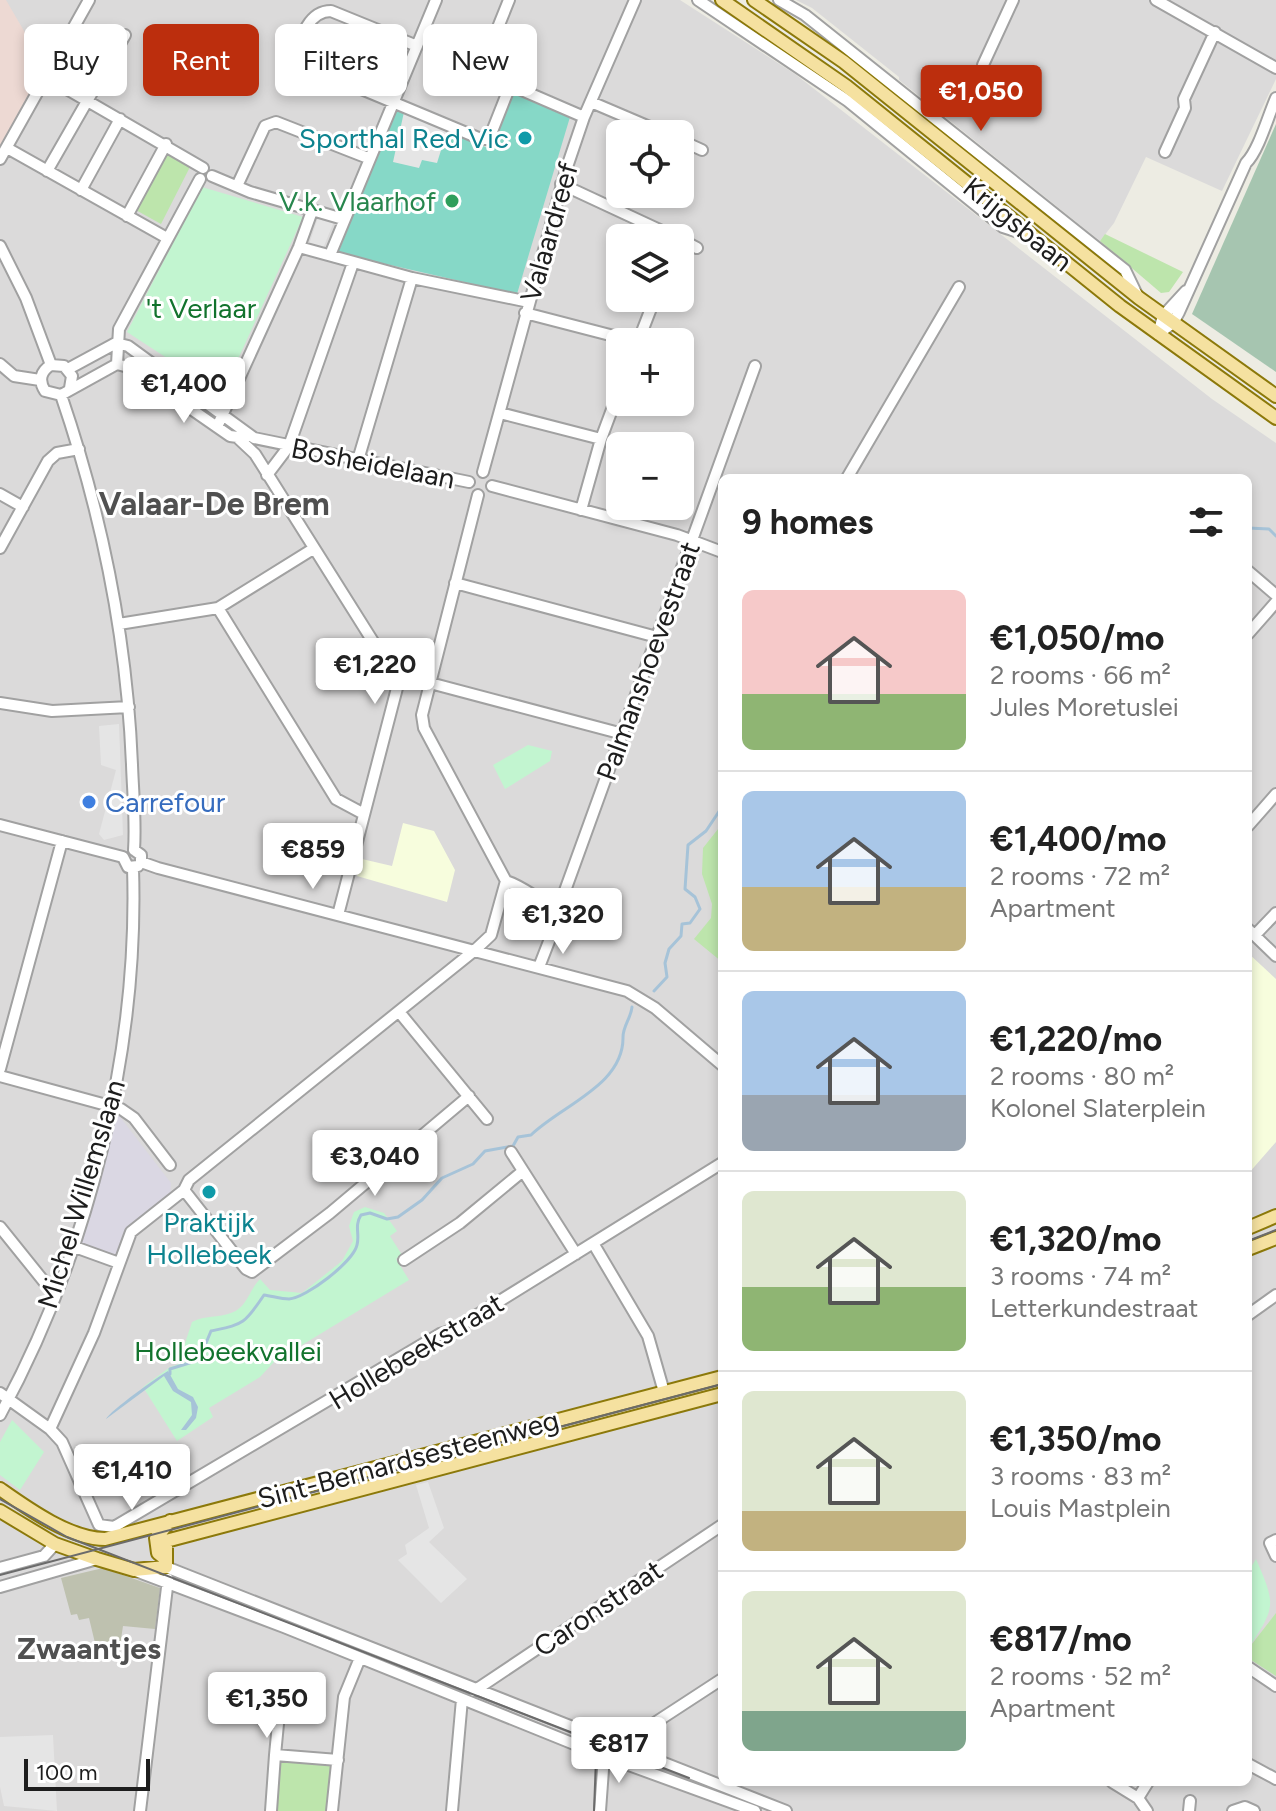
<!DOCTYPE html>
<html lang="en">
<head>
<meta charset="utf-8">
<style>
	body { margin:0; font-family:Figtree,sans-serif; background:#f6f6f6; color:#222; height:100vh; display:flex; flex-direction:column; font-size:30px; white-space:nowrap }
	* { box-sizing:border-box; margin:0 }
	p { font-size:26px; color:#767676 }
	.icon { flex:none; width:44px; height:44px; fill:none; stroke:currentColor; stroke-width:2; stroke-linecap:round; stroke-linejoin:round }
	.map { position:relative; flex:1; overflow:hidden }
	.panel { position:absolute; left:718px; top:474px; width:534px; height:1312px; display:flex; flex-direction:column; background:#fff; border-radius:12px; box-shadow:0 4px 12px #0003 }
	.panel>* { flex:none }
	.hud { position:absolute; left:24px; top:24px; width:574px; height:72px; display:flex; gap:16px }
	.fabs { position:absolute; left:606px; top:120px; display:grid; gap:16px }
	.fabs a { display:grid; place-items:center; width:88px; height:88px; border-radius:12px; background:#fff; box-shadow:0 4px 12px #0003; font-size:40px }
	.scale { position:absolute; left:24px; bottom:20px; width:126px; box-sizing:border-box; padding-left:8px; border:4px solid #1d1d1d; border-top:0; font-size:22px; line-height:28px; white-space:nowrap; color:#1d1d1d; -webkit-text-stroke:6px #fff; paint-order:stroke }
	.price { position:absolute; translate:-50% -68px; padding:0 18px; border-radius:8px; background:#fff; color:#222; font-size:26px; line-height:52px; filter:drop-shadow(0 2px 4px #0008) }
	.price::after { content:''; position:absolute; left:50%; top:48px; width:24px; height:18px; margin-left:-12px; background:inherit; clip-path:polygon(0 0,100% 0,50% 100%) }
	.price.on { background:#bc2e0d; color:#fff }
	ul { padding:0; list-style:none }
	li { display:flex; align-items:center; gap:24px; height:200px; padding:0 24px }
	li+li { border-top:2px solid #e0e0e0 }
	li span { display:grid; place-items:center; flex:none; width:224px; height:160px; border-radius:12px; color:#555 }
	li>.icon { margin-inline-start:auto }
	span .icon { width:96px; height:96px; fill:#fffc; stroke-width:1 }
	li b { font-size:34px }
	h2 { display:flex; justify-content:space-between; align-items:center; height:96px; padding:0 24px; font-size:34px }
	.tag { padding:0 28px; border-radius:12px; background:#fff; box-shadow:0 4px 12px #0003; font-size:28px; line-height:72px }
	.tag.on { background:#bc2e0d; color:#fff }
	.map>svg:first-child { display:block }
</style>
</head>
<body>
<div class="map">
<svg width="1276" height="1811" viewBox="0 0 1276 1811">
	<rect width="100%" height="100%" fill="#edece3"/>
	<path fill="#dbdada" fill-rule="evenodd" d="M0,0H680L795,74L1212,399L1276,443V1811H0ZM620,134H680V194H620ZM620,238H680V298H620ZM620,342H680V402H620ZM620,446H680V506H620ZM722,478H1248V1782H722Z
		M796,0H1276V79L1222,191L1146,157L1114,223L1100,241L899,80V77L812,8Z"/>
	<path fill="#edd9d3" d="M0,0H6L45,67L0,146Z"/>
	<path fill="#f7fddd" d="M403,823L434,831L455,870L447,902L357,876L362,859L392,866Z
		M1248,953L1276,979V1142L1248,1174Z"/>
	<path fill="#bec1af" d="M103,1568L160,1588L155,1629L123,1626L120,1646L95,1643L89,1618L79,1620L77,1614L71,1615L61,1578Z"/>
	<path fill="#bde5ac" d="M167,150L191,165L161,224L134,209Z
		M1105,234L1183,272L1169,292L1161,293L1100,241Z
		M722,824V962L694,939L711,918L712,904L702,874L703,848Z
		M1276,1613V1676L1248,1658V1649Z
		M275,1755L338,1760L332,1811H271Z"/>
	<path fill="#a6c5b0" d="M1276,124V372L1192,314Z"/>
	<path fill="#c2f5d0" d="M202,187L303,217L222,394L127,332Z
		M528,745L552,751L550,761L505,789L493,765Z
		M365,1207L384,1213L397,1231L390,1236L402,1255L396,1259L409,1280L274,1362L260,1377L209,1408L213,1417L177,1441L143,1387L170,1367L191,1360L183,1349L192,1322C205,1315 218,1318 231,1313C247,1308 249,1290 260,1279L270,1290L302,1293L342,1261L353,1241L349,1226L354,1212Z
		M12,1420L44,1452L20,1490L0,1475V1442Z
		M1256,1559C1276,1605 1276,1607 1248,1649V1572Z"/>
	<path fill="#86d8c7" d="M513,93L570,117L517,294L338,253L396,109L490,149Z"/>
	<path fill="#e5e5e5" d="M404,112L447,131L437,163L422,160L419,168L393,162Z
		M319,215L332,219L333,224L322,251L309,244Z
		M119,724L123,835L104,840L99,834L116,770L101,765L99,726Z
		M428,1482L444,1528L429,1542L467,1579L441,1603L398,1560L407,1554L405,1545L429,1528L416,1485Z
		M53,1735L57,1811L4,1806L0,1787V1737Z"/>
	<path fill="#dad7e3" d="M117,1113L171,1183L170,1199L127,1229L117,1261L77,1243Z"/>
	<path fill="#a6c3d8" d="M168,1371L178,1389L193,1397L198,1407L196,1418L186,1430H181L192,1415L191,1402L173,1391L164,1376L106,1419C110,1411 157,1377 168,1371Z"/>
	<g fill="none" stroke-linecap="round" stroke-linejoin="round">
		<path stroke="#a6c3d8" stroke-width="3" d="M1248,528L1269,529L1276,536
			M654,991L667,977L665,963L669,949L681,936L682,924L690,923L700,909L695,897L685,889L688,845L706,831L722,807
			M170,1374V1369L199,1360L211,1331C243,1324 244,1325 264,1295C272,1296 281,1299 289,1299C306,1298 353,1262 357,1245C360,1234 354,1226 361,1215L370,1213L387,1219L398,1217L422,1200L442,1178L473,1164L485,1151L513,1146L518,1137L531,1135C562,1105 624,1085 623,1037C623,1026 631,1018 632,1007"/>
		<g stroke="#a1a1a1" stroke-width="14">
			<path id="minor" d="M509,0L480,72L584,117
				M698,0L848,101L1003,227L1031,236
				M779,0L805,15L1125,270L1138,297
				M1156,0L1276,68
				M417,46L331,11C309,11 301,36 296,56L299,63L481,139H489L510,86
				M986,76L983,65L1013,0
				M46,77L203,168
				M591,102L666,134
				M680,140L702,150
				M7,148L167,238
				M1165,152L1185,108L1184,99L1215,32
				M0,159L89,0
				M47,171L125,35
				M212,176L250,192L343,219
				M561,184L677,238
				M237,186L265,126L276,122L368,158
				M81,190L120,119
				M127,216L166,144
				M680,239L697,248
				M0,246L26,298L51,365
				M299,247L412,278L529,302
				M330,255L436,0
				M525,313L637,342
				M1158,334L1173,323L1179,312L1246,163C1259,150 1268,116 1276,98
				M1158,334L1163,316L1186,291
				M638,342L655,298
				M116,343L128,346L254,438L469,482
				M0,364L14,376L40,380
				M117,364L119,329L200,179
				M117,364L132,368L230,436L245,438
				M68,369L116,343
				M70,388L72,376L64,366L51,365C41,371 38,380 45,391L61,395L117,364
				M61,395C102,515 127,638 132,765C133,793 136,822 134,850
				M500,413L601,439
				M217,427L299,247L312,211
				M239,439L255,454L389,667L397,688L338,915
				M358,460L412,278
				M483,472L566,170L584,117L635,0
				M267,475L289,446L353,263
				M847,478L959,287
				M492,486L677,535L722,552
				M0,494L23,507
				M478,495L422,715L424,728L506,881
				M581,510L601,439L620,388
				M0,548L48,461L57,453L79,449
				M1248,571L1276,595
				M455,583L657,637
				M218,608L336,799L364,814
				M119,624L218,608L313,549
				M1248,634L1276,602
				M430,683L623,734
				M0,703L52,711L129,707
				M0,825L123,857L128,867L138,866
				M1248,826L1276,794
				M134,850L141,855V862L158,868L627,991L655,1008L722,1065
				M506,881C524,887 534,897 551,906
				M551,906L562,899L755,366
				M1248,929L1276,956
				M1255,935L1276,913
				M539,967L553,931L551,906
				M400,1013L487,1119
				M0,1069L62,841
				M0,1076L121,1109L134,1118L170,1165
				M511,1152L576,1254
				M184,1190L246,1269L252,1272L330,1213L469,1096
				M0,1227L54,1294
				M593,1243L648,1336L664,1392
				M72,1246L119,1263
				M404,1260L460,1223L523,1171
				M1248,1315L1276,1295
				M0,1393L50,1429L62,1442L99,1525L114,1527L440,1334L453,1330L722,1163
				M0,1415C88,1254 139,1052 133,868
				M50,1429L94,1333L131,1232L184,1190L189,1180L475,950L491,935L506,881
				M1276,1540L1270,1543L1276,1556
				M166,1567L786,1811
				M0,1568L44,1556L55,1544
				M136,1571L284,1627L604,1756L755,1811
				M0,1587L97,1559
				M1248,1667L1276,1686
				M474,1691L722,1525
				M275,1755L280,1703L266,1702L264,1722L278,1724
				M1248,1764L1276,1779
				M1112,1782L1138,1798L1147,1811
				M1138,1798L1148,1782
				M140,1811L168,1579
				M271,1811L275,1755L338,1760
				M332,1811L344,1697L360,1658
				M452,1811L462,1699
				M600,1811L604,1756L722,1679
				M1189,1811L1190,1801
				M1233,1811L1245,1807L1254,1811"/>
		</g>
		<g stroke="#8c790a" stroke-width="16">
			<path id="major" d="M722,0L846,86L1120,306L1276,418
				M754,0L844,62L1139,298L1276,396
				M1248,1228L1276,1216
				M1248,1249L1276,1238
				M0,1489C27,1508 70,1539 105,1539L722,1377
				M0,1511L55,1544L97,1559L134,1570L166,1567V1541
				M166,1541L722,1394
				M163,1557L158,1553L156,1538L170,1521"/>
		</g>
		<use href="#minor" stroke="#fff" stroke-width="10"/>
		<use href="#major" stroke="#f5e1a0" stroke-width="12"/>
		<path stroke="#6b6b6b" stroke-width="2" d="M1248,1241L1276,1230
			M0,1499L67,1537L689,1778
			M0,1575L722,1384
			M582,1741L596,1758L594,1811"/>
	</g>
	<g fill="#0f9aa8" stroke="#fff" stroke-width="3">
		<circle cx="525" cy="138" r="8"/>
		<circle cx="209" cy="1192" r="8"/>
	</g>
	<circle fill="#2e9e5b" stroke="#fff" stroke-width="3" cx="452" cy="201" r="8"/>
	<circle fill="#3f7fe0" stroke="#fff" stroke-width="3" cx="89" cy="802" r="8"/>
	<g text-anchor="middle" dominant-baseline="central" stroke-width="6" stroke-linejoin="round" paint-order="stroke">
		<g font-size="28" fill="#0d838f" stroke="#fff" text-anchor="end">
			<text x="509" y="138">Sporthal Red Vic</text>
			<text x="209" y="1222" text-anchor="middle">Praktijk<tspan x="209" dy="32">Hollebeek</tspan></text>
		</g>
		<g font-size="28" fill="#27864d" stroke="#fff" text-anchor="end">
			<text x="436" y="201">V.k. Vlaarhof</text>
		</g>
		<g font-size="28" fill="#1d1d1d" stroke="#fff">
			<text transform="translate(1018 224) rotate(39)">Krijgsbaan</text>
			<text transform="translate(549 232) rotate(-74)">Valaardreef</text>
			<text transform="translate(373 463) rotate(11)">Bosheidelaan</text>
			<text transform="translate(648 661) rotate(-70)">Palmanshoevestraat</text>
			<text transform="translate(81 1194) rotate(-73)">Michel Willemslaan</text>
			<text transform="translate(416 1351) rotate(-31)">Hollebeekstraat</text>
			<text transform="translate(408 1459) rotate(-15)">Sint-Bernardsesteenweg</text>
			<text transform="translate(598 1608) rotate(-34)">Caronstraat</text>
		</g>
		<g font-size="28" fill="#12732d" stroke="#fff">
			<text x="201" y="308">'t Verlaar</text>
			<text x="228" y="1351">Hollebeekvallei</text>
		</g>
		<g font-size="28" fill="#366cbe" stroke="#fff" text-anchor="start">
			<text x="105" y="802">Carrefour</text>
		</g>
		<g font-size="30" font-weight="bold" fill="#505050" stroke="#fff">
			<text x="89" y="1648">Zwaantjes</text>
		</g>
		<g font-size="32" font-weight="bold" fill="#505050" stroke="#fff">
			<text x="214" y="504">Valaar-De Brem</text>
		</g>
	</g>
</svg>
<div class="fabs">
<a><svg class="icon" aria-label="locate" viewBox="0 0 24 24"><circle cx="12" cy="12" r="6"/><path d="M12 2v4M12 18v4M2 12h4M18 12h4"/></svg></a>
<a><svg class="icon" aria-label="layers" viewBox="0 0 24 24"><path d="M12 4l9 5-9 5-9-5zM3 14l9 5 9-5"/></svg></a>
<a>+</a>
<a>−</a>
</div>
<div class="scale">100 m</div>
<b class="price on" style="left:981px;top:133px">€1,050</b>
<b class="price" style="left:184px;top:425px">€1,400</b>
<b class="price" style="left:375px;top:706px">€1,220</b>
<b class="price" style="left:313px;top:891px">€859</b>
<b class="price" style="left:563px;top:956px">€1,320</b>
<b class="price" style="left:375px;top:1198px">€3,040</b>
<b class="price" style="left:132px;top:1512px">€1,410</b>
<b class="price" style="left:267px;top:1740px">€1,350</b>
<b class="price" style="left:619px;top:1785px">€817</b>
<div class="hud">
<a class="tag">Buy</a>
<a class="tag on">Rent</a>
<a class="tag">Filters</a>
<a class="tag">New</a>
</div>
<section class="panel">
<h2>9 homes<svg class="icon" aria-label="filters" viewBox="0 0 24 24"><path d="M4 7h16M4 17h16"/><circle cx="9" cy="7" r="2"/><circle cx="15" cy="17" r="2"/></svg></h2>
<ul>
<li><span style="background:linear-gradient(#f6c9c9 65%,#8fb573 0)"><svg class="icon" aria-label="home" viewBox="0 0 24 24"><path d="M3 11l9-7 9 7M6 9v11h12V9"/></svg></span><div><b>€1,050/mo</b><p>2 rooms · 66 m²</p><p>Jules Moretuslei</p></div></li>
<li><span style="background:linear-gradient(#a9c7e8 60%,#c2b280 0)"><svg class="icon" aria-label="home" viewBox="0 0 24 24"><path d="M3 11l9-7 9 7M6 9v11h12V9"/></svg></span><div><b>€1,400/mo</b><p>2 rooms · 72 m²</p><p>Apartment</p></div></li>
<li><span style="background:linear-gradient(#a9c7e8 65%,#9aa5b1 0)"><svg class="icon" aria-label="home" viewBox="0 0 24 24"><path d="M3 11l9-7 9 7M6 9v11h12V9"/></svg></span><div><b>€1,220/mo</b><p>2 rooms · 80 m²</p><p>Kolonel Slaterplein</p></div></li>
<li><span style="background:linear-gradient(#dfe7d0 60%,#8fb573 0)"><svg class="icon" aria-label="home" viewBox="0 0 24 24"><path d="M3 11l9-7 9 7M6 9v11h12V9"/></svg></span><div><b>€1,320/mo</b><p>3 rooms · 74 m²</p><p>Letterkundestraat</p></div></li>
<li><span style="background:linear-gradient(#dfe7d0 75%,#c2b280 0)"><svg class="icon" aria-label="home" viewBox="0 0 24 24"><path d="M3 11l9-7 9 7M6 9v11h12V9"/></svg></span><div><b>€1,350/mo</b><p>3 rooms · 83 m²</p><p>Louis Mastplein</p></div></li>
<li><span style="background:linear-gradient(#dfe7d0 75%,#7fa58c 0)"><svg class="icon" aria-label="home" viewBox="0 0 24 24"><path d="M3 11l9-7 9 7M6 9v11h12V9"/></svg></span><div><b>€817/mo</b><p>2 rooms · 52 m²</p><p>Apartment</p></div></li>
</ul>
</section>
</div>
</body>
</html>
